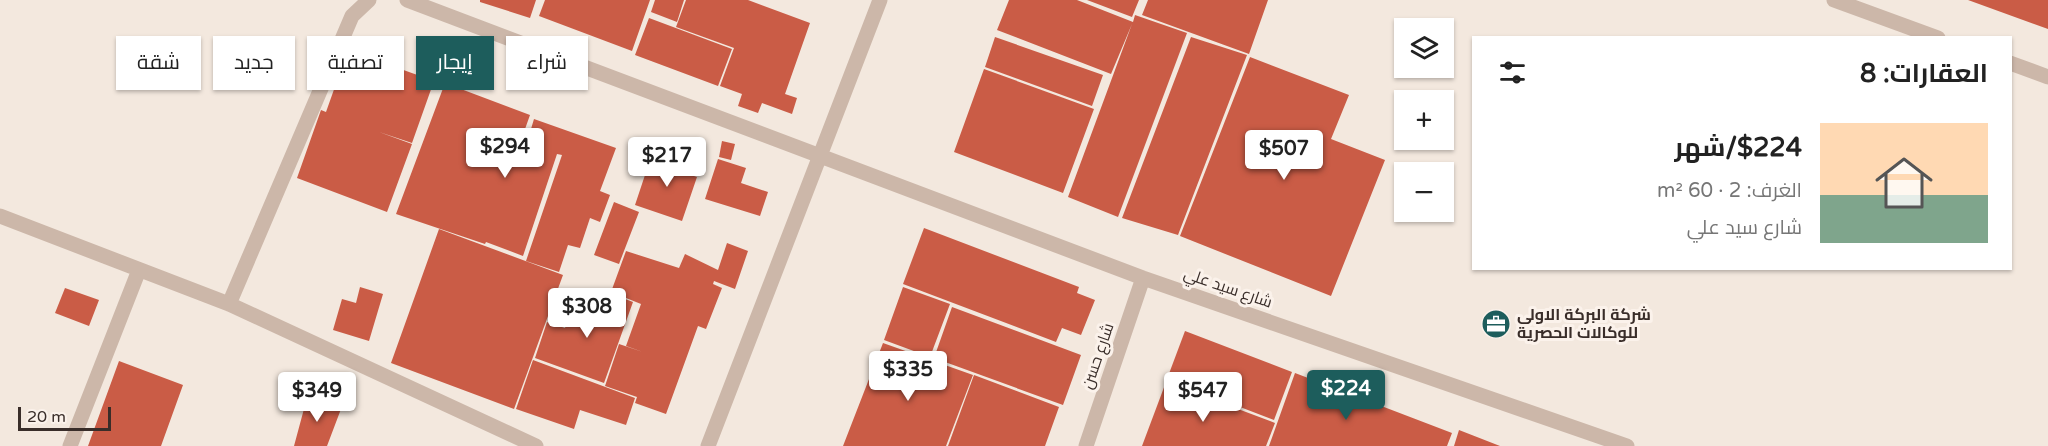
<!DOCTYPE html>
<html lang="ar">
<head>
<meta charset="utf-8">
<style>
	body { margin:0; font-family:"Varela Round",Cairo,sans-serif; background:#f2f2f2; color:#222; direction:rtl; height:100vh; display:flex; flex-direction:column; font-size:22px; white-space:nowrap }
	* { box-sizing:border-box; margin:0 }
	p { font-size:20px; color:#767676 }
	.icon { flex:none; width:33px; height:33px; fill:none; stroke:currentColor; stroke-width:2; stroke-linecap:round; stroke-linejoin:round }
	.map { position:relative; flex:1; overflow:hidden; direction:ltr }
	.details { position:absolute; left:1472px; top:36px; width:540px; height:234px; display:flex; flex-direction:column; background:#fff; border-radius:0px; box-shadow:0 2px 4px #0004; direction:rtl }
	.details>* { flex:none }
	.banner { position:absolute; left:18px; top:36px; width:570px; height:54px; direction:rtl; display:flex; gap:12px }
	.fabs { position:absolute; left:1394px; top:18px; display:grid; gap:12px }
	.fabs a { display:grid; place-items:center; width:60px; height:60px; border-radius:0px; background:#fff; box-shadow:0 2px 4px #0004; font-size:30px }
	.scale { position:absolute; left:18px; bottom:15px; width:93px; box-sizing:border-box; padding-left:6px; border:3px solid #392d29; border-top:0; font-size:16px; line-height:21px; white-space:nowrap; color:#392d29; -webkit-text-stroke:4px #fbf2eb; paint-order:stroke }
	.price { position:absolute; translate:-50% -51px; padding:0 14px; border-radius:6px; background:#fff; color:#222; font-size:20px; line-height:39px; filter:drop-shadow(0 2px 3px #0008) }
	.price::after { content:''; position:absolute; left:50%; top:36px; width:18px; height:14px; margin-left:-9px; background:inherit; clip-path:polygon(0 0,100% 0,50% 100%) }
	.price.selected { background:#1d5d5c; color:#fff }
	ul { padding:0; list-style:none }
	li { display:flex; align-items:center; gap:18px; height:150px; padding:0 24px }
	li+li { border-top:2px solid #e0e0e0 }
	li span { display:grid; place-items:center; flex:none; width:168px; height:120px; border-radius:0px; color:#555 }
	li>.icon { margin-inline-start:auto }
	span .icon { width:72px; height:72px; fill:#fffc; stroke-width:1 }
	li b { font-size:26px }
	h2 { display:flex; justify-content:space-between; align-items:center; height:72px; padding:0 24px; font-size:26px }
	.chip { padding:0 21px; border-radius:0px; background:#fff; box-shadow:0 2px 4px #0004; font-size:21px; line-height:54px }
	.chip.selected { background:#1d5d5c; color:#fff }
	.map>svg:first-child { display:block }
</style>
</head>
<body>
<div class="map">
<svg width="2048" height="446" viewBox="0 0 2048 446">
	<rect width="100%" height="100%" fill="#f3e8de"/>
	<path fill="#ca5c46" d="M480,0H536L530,18L480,2Z
		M545,0H650L632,51L539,16Z
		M655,0H684L677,22L651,12Z
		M686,0H748L810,23L785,94L797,98L792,114L762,103L758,113L738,106L742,94L720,86L734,48L676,27Z
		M1009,0H1077L1133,22L1135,15L1187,33L1118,217L1068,197L1132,24L1111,74L997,30Z
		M1087,0H1139L1132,17Z
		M1148,0H1268L1249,54L1142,15Z
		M1968,0H2048V29Z
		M649,18L732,49L718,86L635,55Z
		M995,37L1103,75L1092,106L985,67Z
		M1191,37L1247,55L1178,235L1122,218Z
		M348,50L434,81L412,143L379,132L412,144L387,212L297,178L321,110L326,112Z
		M1250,57L1349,95L1331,139L1385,160L1331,296L1180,236Z
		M984,69L1094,109L1063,193L954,152Z
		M445,83L530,115L514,160L521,162L534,119L616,148L600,191L610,195L600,222L590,218L580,248L568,245L559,272L526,261L562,155L557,154L523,256L486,242L485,244L396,214Z
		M722,141L735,144L731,160L719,157Z
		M660,152L686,161L682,172L697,177L682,221L635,205L646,172L652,175Z
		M718,159L746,168L741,183L768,192L760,216L705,199Z
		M614,202L639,212L619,264L594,255Z
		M924,228L1079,287L1077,293L1095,300L1081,335L1062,328L1056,342L903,284Z
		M439,229L563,275L514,409L391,363Z
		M727,243L748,251L735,289L714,281L713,284L722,288L706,329L698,326L666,414L635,403L637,397L605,386L619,344L643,352L626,346L641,304L611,292L626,251L679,268L685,254L718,270Z
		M360,287L383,294L369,341L333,330L342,299L356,303Z
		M903,287L950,304L930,357L884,340Z
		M65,288L99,300L89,326L55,313Z
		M607,292L633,302L604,383L535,358L547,322L565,328L572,308L598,317Z
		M952,307L1081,355L1063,405L934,358Z
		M1185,331L1292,372L1274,420L1167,379Z
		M883,343L973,375L946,446H843Z
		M533,360L635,398L626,425L580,410L574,429L516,409Z
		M119,361L183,385L161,446H88Z
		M1295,373L1452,433L1447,446H1269Z
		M974,375L1059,407L1045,446H948Z
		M1166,382L1275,423L1266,446H1142Z
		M308,394L341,409L327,446H294Z
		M1459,430L1500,446H1454Z"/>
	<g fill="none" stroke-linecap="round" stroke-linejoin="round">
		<path stroke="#ccb7a9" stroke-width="15" d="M407,0L1143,278L1627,446
			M1834,0L1938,38
			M2010,63L2048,77
			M0,216L229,304L536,446
			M229,304L352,16L369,0
			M70,446L139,270
			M708,446L880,0
			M1086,446L1143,278"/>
	</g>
	<defs>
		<g id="office-disc" transform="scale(1.5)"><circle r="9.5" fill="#1d5d5c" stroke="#fbf2eb"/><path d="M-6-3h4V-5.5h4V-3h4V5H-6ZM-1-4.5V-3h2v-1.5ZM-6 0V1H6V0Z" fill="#fff"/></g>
	</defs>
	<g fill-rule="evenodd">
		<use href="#office-disc" x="1496" y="324"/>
	</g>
	<g text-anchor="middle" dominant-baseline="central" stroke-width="6" stroke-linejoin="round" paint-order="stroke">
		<g font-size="16" fill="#392d29" stroke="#fbf2eb">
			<text transform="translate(1228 288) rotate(19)">شارع سيد علي</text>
			<text transform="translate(1098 356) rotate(-71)">شارع حسن</text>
		</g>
		<g font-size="16" font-weight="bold" fill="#392d29" stroke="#fbf2eb" text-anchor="start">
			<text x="1517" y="315">شركة البركة الاولى<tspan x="1517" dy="18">للوكالات الحصرية</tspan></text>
		</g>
	</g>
</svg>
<div class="fabs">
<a><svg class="icon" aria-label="layers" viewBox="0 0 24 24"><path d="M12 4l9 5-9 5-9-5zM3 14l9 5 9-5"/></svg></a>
<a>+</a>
<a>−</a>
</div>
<div class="scale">20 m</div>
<b class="price" style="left:505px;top:179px">$294</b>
<b class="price" style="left:1284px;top:181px">$507</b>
<b class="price" style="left:667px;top:188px">$217</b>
<b class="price" style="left:587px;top:339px">$308</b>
<b class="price" style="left:908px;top:402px">$335</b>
<b class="price selected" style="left:1346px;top:421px">$224</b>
<b class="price" style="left:317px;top:423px">$349</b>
<b class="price" style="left:1203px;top:423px">$547</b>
<div class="banner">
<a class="chip">شراء</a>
<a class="chip selected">إيجار</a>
<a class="chip">تصفية</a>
<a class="chip">جديد</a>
<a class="chip">شقة</a>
</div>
<section class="details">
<h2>العقارات: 8<svg class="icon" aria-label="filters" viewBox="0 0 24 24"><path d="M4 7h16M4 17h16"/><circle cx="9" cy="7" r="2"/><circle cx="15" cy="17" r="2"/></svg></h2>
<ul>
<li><span style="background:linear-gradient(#ffd9b3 60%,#7fa58c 0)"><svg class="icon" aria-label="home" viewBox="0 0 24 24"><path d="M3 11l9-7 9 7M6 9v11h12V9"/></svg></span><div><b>$224/شهر</b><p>الغرف: 2 · 60 m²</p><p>شارع سيد علي</p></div></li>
</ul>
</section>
</div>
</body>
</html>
